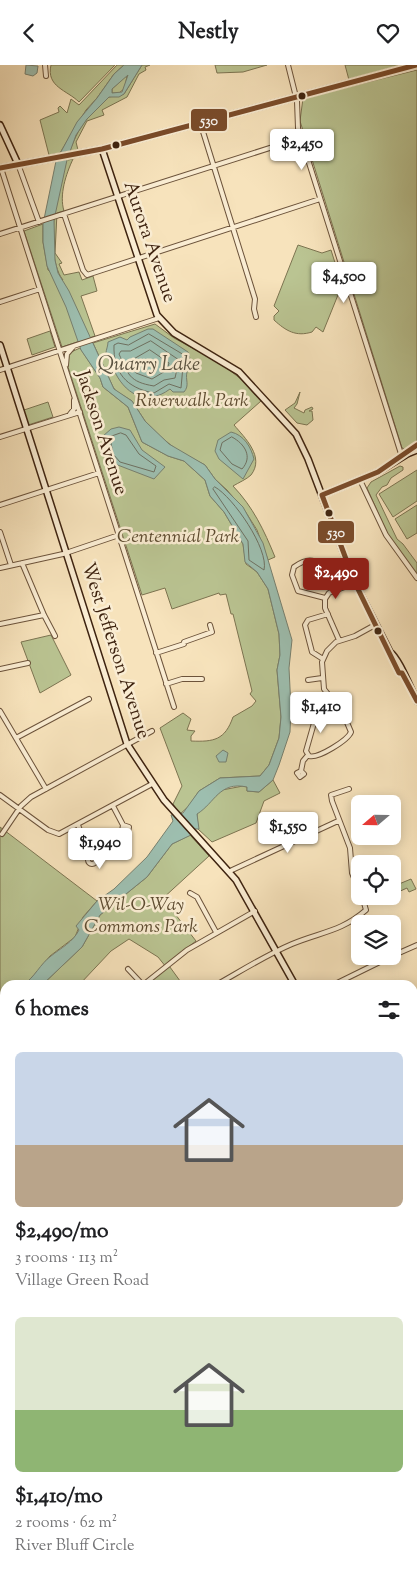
<!DOCTYPE html>
<html lang="en">
<head>
<meta charset="utf-8">
<style>
	body { margin:0; font-family:"Sorts Mill Goudy",serif; background:#f2f2f2; color:#202124; height:100vh; display:flex; flex-direction:column; font-size:19px; white-space:nowrap }
	* { box-sizing:border-box; margin:0 }
	p { font-size:16px; color:#757577 }
	.icon { flex:none; width:28px; height:28px; fill:none; stroke:currentColor; stroke-width:2; stroke-linecap:round; stroke-linejoin:round }
	.map { position:relative; flex:1; overflow:hidden }
	.drawer { position:absolute; left:0px; top:915px; width:418px; height:600px; display:flex; flex-direction:column; background:#fff; border-radius:15px 15px 0 0; box-shadow:0 2px 12px #0003 }
	.drawer>* { flex:none }
	.needle { width:32px; rotate:250deg }
	.buttons { position:absolute; left:351px; top:730px; display:grid; gap:10px }
	.buttons a { display:grid; place-items:center; width:50px; height:50px; border-radius:8px; background:#fff; box-shadow:0 2px 12px #0003; font-size:25px }
	.price { position:absolute; translate:-50% -42px; padding:0 11px; border-radius:5px; background:#fff; color:#222; font-size:16px; line-height:32px; filter:drop-shadow(0 1px 2px #0008) }
	.price::after { content:''; position:absolute; left:50%; top:30px; width:15px; height:11px; margin-left:-8px; background:inherit; clip-path:polygon(0 0,100% 0,50% 100%) }
	.price.selected { background:#8f2418; color:#fff }
	ul { padding:0; list-style:none }
	li { display:grid; align-content:center; gap:10px; height:265px; padding:0 15px }
	li span { display:grid; place-items:center; height:155px; border-radius:8px; color:#555 }
	li>.icon { margin-inline-start:auto }
	span .icon { width:90px; height:90px; fill:#fffc; stroke-width:1 }
	li b { font-size:21px }
	h2 { display:flex; justify-content:space-between; align-items:center; height:60px; padding:0 15px; font-size:21px }
	header { display:flex; justify-content:space-between; align-items:center; height:65px; padding:0 15px; background:#fff; font-size:22px; font-weight:700 }
	.map>svg:first-child { display:block }
</style>
</head>
<body>
<header><svg class="icon" aria-label="back" viewBox="0 0 24 24"><path d="M15 5l-7 7 7 7"/></svg>Nestly<svg class="icon" aria-label="heart" viewBox="0 0 24 24"><path d="M12 20l-8-8c-3-5 5-10 8-4 3-6 11-1 8 4z"/></svg></header>
<div class="map">
<svg width="417" height="1515" viewBox="0 0 417 1515">
	<rect width="100%" height="100%" fill="#f7e3bc"/>
	<filter id="stains"><feTurbulence type="fractalNoise" baseFrequency=".004" numOctaves="4"/><feColorMatrix values="0 0 0 0 .2 0 0 0 0 .09 0 0 0 0 .02 0 0 0 .5 -.17"/></filter>
	<radialGradient id="worn" r=".72"><stop offset=".6" stop-color="#630" stop-opacity="0"/><stop offset="1" stop-color="#630" stop-opacity=".3"/></radialGradient>
	<path fill="#bac492" stroke="#7c7451" d="M51,0H115L79,37C67,25 46,22 51,0Z
		M117,0H124L114,9L97,33L86,45L60,88L49,90L40,55L59,47L58,43L60,41L67,48L71,34L79,40Z
		M142,0H150L145,2L146,5L139,9L127,32L102,45L104,50L87,56L76,77L78,85L72,86L68,95L73,94C66,109 59,130 64,146L57,148L55,188L62,198L59,199L64,210L79,207L82,215L93,211L97,226L81,231L95,271L62,282L24,166L43,159V177L48,205L63,215C39,185 63,80 87,54C91,49 104,34 109,32C113,31 119,31 124,29Z
		M215,0H267L243,7L217,8Z
		M345,0H404L349,15Z
		M417,5V377L405,384L402,383L300,56L303,33Z
		M127,10L125,23L119,28H112V24Z
		M298,180L322,188L331,185L342,220L323,267L316,262L312,267C296,272 286,266 274,255V251L279,246L274,241Z
		M155,259L174,273L220,298L241,314L261,336L234,360C245,373 265,392 251,410C247,414 238,418 233,421C253,442 264,465 275,492L268,495L257,465L245,446L227,425L215,414L205,400L177,385L161,372L145,356L132,336L116,326L113,322L93,278Z
		M50,266L55,282L32,290L27,274Z
		M80,283L100,313L103,322L128,342L142,377L168,391L184,396L205,415L210,431L224,447L243,479L246,499L257,507L268,524L279,569L280,590L277,605L281,652L279,673L269,700L260,711L220,713L199,726L189,741L180,749L173,739L182,721L160,663L183,648L191,654L187,665L195,666L191,671V676C214,677 225,675 233,652L252,641L256,636L250,629L252,626L233,549H231L226,529L220,530L219,528L172,544L165,523L142,530L68,302L69,288Z
		M300,327L297,339L294,343L304,348L305,345L312,342L313,344L309,346H312L313,355L307,360L297,358L285,345L295,338Z
		M48,337L53,352L25,361L21,346Z
		M400,401L403,402V405L391,413L387,420L382,422L376,430L397,474L403,479L417,498V510L389,472L367,423L371,417Z
		M417,405V436L393,452L379,429Z
		M417,440V468L407,474L395,454Z
		M51,570L71,610L40,628L21,577Z
		M273,715L280,728L264,736L256,758L212,777L198,764L197,748L222,725L243,721L247,722V726L259,727Z
		M0,762L97,836L83,852L75,872L50,891L30,915L23,920H5V940L0,945Z
		M190,770L209,791L161,835L172,845L196,876L167,898L183,920H145L166,902L158,892L129,874L111,886L79,920H42L82,882L100,850L147,812L172,779Z
		M397,814L399,819L411,814L416,824L409,827L407,823L396,828L393,817Z
		M5,958V1007L0,1035V960Z
		M0,1051L5,1077V1145L0,1132Z
		M90,1510H134L136,1515H108Z
		M169,1510H215L217,1515H171Z"/>
	<path fill="#9dbeaf" stroke="#77806f" fill-rule="evenodd" d="M26,0L38,1L37,8L33,11L25,9Z
		M124,0H142L124,29L119,32H109L87,54L76,70L67,95L54,155L55,195L58,208L69,226L114,324L132,336L145,356L169,379L205,400L215,414L243,442L263,478L292,575L289,603L291,643L290,667L279,700L273,715L259,727L247,726V722C219,716 215,738 197,749L199,764H194L191,770L172,779L147,812L100,850L82,882L42,920H23C35,912 40,899 51,891C61,883 73,877 79,865L76,861L97,836L114,824L147,792L173,756L171,750L183,748L199,726L220,713L260,711L269,700L279,673L281,652L277,605L280,590L279,569L268,524L257,507L245,497L243,479L224,447L210,431L205,415L184,396L168,391L142,377L128,342L103,322L100,313L81,285L66,242L47,201L43,177V159L56,96L77,57L97,33L114,9ZM128,10L122,27L112,28V24Z
		M148,264H153L188,287C192,295 188,300 187,307C185,315 190,320 184,327H173L170,324C146,342 124,329 113,303C112,299 106,292 106,288C106,285 108,281 108,277L120,272L127,275L130,272Z
		M119,362L130,365L142,385L165,402L154,414L115,399V397L108,391L103,371L111,364Z
		M231,367C244,370 251,382 254,394L243,414L219,394L215,386L218,375Z
		M223,685L228,688L226,697H219L216,691Z"/>
	<g fill="none" stroke-linecap="round" stroke-linejoin="round">
		<path stroke="#6e7060" stroke-width="1" d="M149,269L184,290L181,323L169,319L154,328C126,323 113,307 114,280L118,278L128,280Z
			M151,276L179,295L175,313L164,315L154,321C129,317 128,309 119,289L121,286H130Z
			M150,285L169,298L167,305L152,314L136,308L131,296Z
			M121,368L126,370L139,389L156,401L154,407L120,397L113,389L110,372Z
			M232,372C245,379 253,392 242,404L232,399L220,385L222,378Z
			M215,422C233,432 269,484 264,505L249,495L248,476L213,424Z"/>
		<g stroke="#6c533b" stroke-width="6">
			<path id="street" d="M45,0L46,11
				M288,0L297,36L298,63L402,392
				M200,57L255,234L254,244L256,252
				M18,99L39,157
				M1,103L174,642
				M64,149L83,205L87,210L320,134
				M0,169L301,73
				M0,237L40,224
				M66,300L67,289L73,282
				M0,305L159,253
				M70,349L74,344V335
				M0,372L80,347
				M360,415L386,470L417,513
				M0,440L99,408
				M0,467L11,500
				M22,498L44,550L55,571
				M0,503L63,489L119,470
				M325,533L298,526L292,510L294,502C319,484 325,507 332,526
				M0,559L44,550
				M339,575L325,543V534L329,528L355,518
				M156,588L184,579V577L212,567L210,560
				M323,594L312,587L305,560L308,555L328,549
				M0,604L28,598
				M308,615L322,613
				M166,619L182,614H202
				M337,640L314,658L306,686L309,691C318,694 348,675 351,667L343,648L324,624L322,597L327,586L336,577L355,571L375,560
				M0,646L46,724
				M16,673L89,634
				M301,706L304,709L300,712L297,708L301,706L303,696L308,690
				M349,724L331,730L332,736L350,783L352,808L360,827
				M0,730L48,765L59,769L152,719
				M113,741L123,760L122,766L128,767L129,762L123,760
				M289,751L299,774
				M78,760L90,791
				M2,769L21,741L31,732L152,666
				M88 795a4 4 0 1 1 8 0a4 4 0 1 1-8 0Z
				M230,806L338,756
				M190,828L197,832L216,867
				M392,891L417,880
				M128,904L143,920
				M143,920L187,885L255,846
				M216,920C241,906 266,890 292,879C320,867 341,867 366,845L362,831
				M333,920L392,891
				M412,939L417,940
				M412,993L417,991
				M412,1240L417,1236
				M0,1289L5,1295
				M412,1332L417,1330
				M412,1358L417,1371
				M412,1380L417,1378"/>
		</g>
		<g stroke="#3e2310" stroke-width="8">
			<path id="secondary" d="M0,60L18,99
				M102,84L157,250L174,268L239,307L296,369L308,394L355,518L390,587L399,608H402
				M0,103L102,84L416,0
				M0,280L127,679L164,735L236,815L295,920
				M407,389L417,385
				M322,430L378,407L407,389L417,380
				M390,587C399,593 411,625 417,636
				M412,1045L417,1043
				M412,1175L417,1183
				M0,1368L5,1362
				M40,1515L63,1512L89,1514"/>
		</g>
		<g stroke="#3e2310" stroke-width="8">
			<path id="primary" d="M0,1394L5,1404
				M412,1502L417,1501
				M67,1510L69,1515
				M85,1510L93,1515
				M376,1515L390,1510"/>
		</g>
		<use href="#street" stroke="#faedd3" stroke-width="4"/>
		<use href="#secondary" stroke="#faedd3" stroke-width="5"/>
		<use href="#primary" stroke="#f7e3bc" stroke-width="5.5"/>
		<path stroke="#3e2310" stroke-width="1" stroke-dasharray="9 9" stroke-linecap="butt" d="M0,1163L5,1175
			M142,1510L144,1515"/>
		<g stroke="#faedd3" stroke-width="9">
			<path id="bus-1" d="M0,103L102,84L416,0
				M322,430L355,518L399,608H402L417,636
				M322,430L378,407L417,380"/>
		</g>
		<use href="#bus-1" stroke="#7a4b2a" stroke-width="5"/>
	</g>
	<g fill="#3e2310" stroke="#faedd3" stroke-width="2">
		<circle cx="302" cy="31" r="4.5"/>
		<circle cx="116" cy="80" r="4.5"/>
		<circle cx="329" cy="448" r="4.5"/>
		<circle cx="378" cy="566" r="4.5"/>
	</g>
	<g text-anchor="middle" dominant-baseline="central" stroke-width="5" stroke-linejoin="round" paint-order="stroke">
		<g font-size="19" fill="#3e2310" stroke="#faedd3">
			<text transform="translate(149 177) rotate(71)">Aurora Avenue</text>
			<text transform="translate(101 368) rotate(72)">Jackson Avenue</text>
			<text transform="translate(115 586) rotate(72)">West Jefferson Avenue</text>
		</g>
		<g font-size="19" font-style="italic" fill="#5d4b30" stroke="#faedd3">
			<text x="192" y="336">Riverwalk Park</text>
			<text x="178" y="472">Centennial Park</text>
			<text x="141" y="840">Wil-O-Way<tspan x="141" dy="22">Commons Park</tspan></text>
		</g>
		<g font-size="20" font-style="italic" fill="#5a5240" stroke="#faedd3">
			<text x="149" y="300">Quarry Lake</text>
		</g>
	</g>
	<g stroke="#faedd3" stroke-width="2">
		<rect x="190" y="43" width="38" height="24" rx="5" fill="#7a4b2a"/>
		<rect x="317" y="455" width="38" height="24" rx="5" fill="#7a4b2a"/>
	</g>
	<g font-size="14" text-anchor="middle" font-weight="bold" fill="#fff">
		<text x="209" y="60">530</text>
		<text x="336" y="472">530</text>
	</g>
	<rect width="100%" height="100%" filter="url(#stains)"/>
	<rect width="100%" height="100%" fill="url(#worn)"/>
</svg>
<div class="buttons">
<a><svg class="needle" viewBox="-14 -14 28 28"><path d="M0-13l5 13h-10z" fill="#e53935"/><path d="M0 13l5-13h-10z" fill="#757577"/></svg></a>
<a><svg class="icon" aria-label="locate" viewBox="0 0 24 24"><circle cx="12" cy="12" r="6"/><path d="M12 2v4M12 18v4M2 12h4M18 12h4"/></svg></a>
<a><svg class="icon" aria-label="layers" viewBox="0 0 24 24"><path d="M12 4l9 5-9 5-9-5zM3 14l9 5 9-5"/></svg></a>
</div>
<b class="price" style="left:302px;top:106px">$2,450</b>
<b class="price" style="left:344px;top:239px">$4,500</b>
<b class="price selected" style="left:336px;top:535px">$2,490</b>
<b class="price" style="left:321px;top:669px">$1,410</b>
<b class="price" style="left:288px;top:789px">$1,550</b>
<b class="price" style="left:100px;top:805px">$1,940</b>
<section class="drawer">
<h2>6 homes<svg class="icon" aria-label="filters" viewBox="0 0 24 24"><path d="M4 7h16M4 17h16"/><circle cx="9" cy="7" r="2"/><circle cx="15" cy="17" r="2"/></svg></h2>
<ul>
<li><span style="background:linear-gradient(#c9d6e8 60%,#b9a48a 0)"><svg class="icon" aria-label="home" viewBox="0 0 24 24"><path d="M3 11l9-7 9 7M6 9v11h12V9"/></svg></span><div><b>$2,490/mo</b><p>3 rooms · 113 m²</p><p>Village Green Road</p></div></li>
<li><span style="background:linear-gradient(#dfe7d0 60%,#8fb573 0)"><svg class="icon" aria-label="home" viewBox="0 0 24 24"><path d="M3 11l9-7 9 7M6 9v11h12V9"/></svg></span><div><b>$1,410/mo</b><p>2 rooms · 62 m²</p><p>River Bluff Circle</p></div></li>
</ul>
</section>
</div>
</body>
</html>
